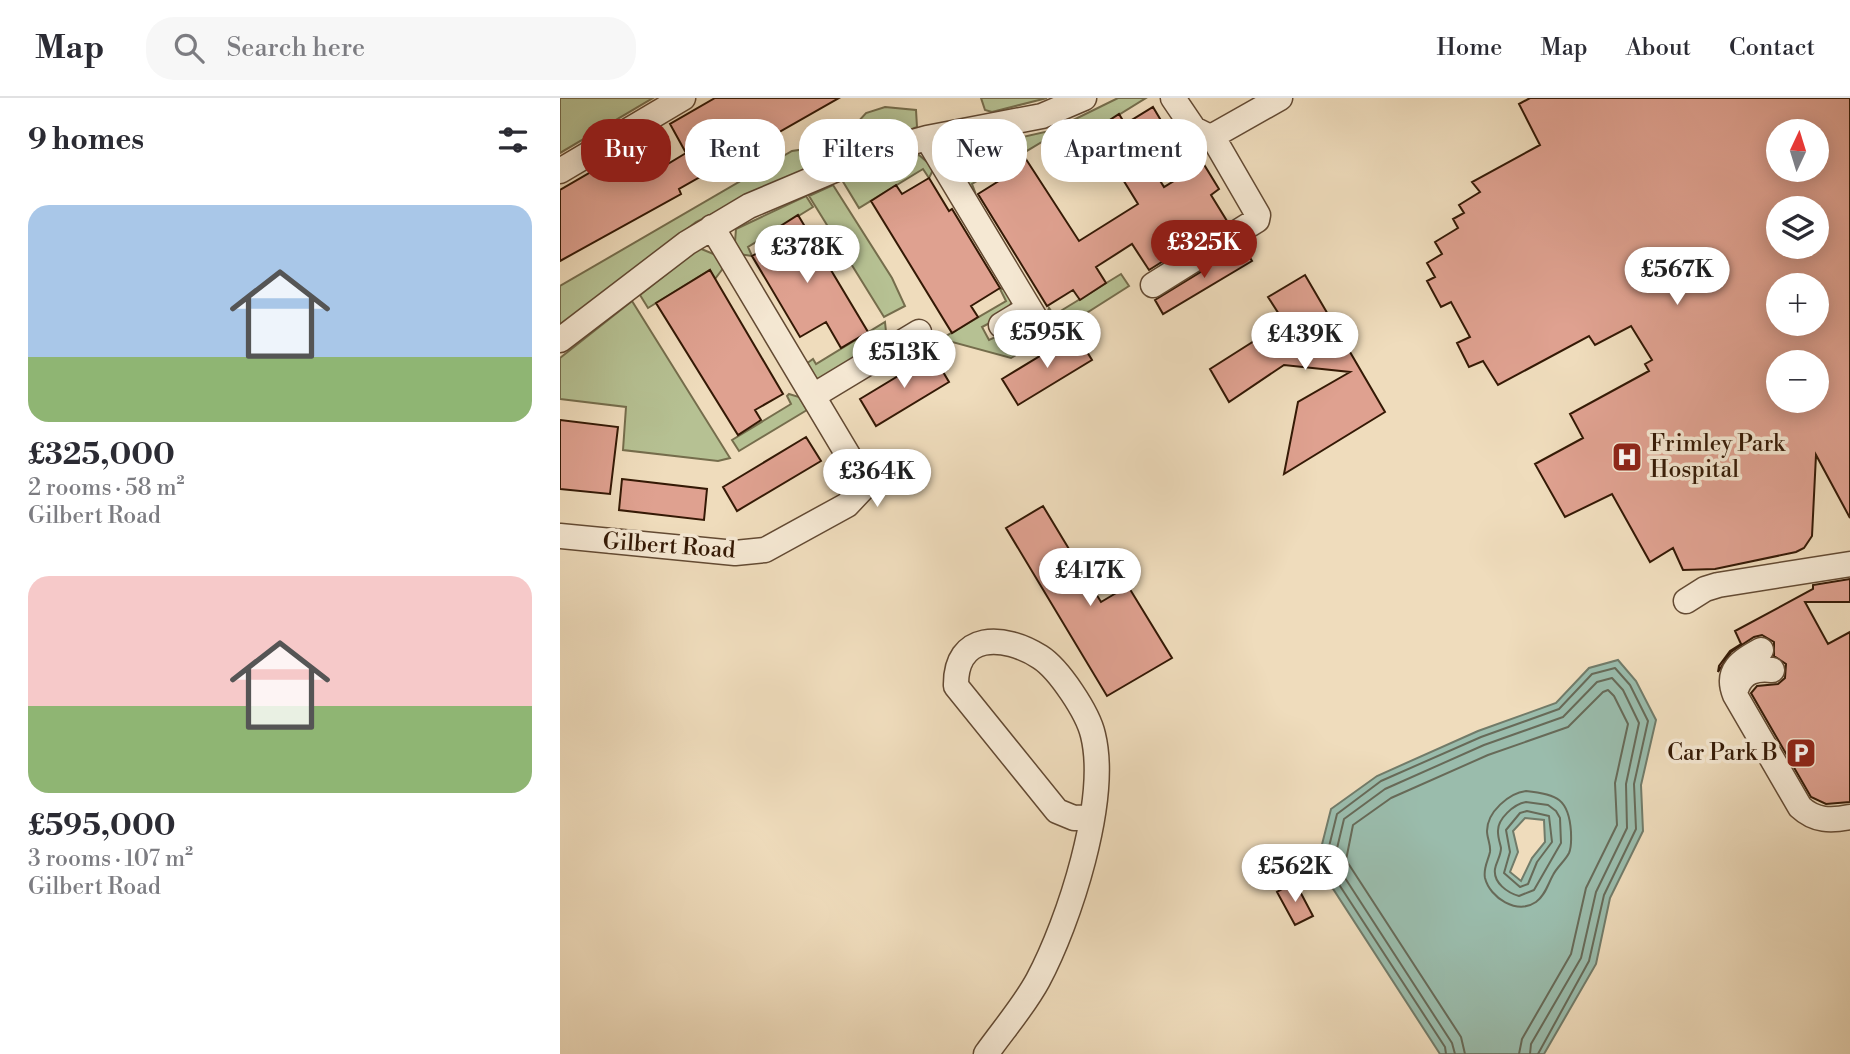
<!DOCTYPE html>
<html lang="en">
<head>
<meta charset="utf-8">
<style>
	body { margin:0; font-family:"Libre Bodoni",serif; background:#f7f7f7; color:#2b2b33; height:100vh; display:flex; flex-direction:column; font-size:26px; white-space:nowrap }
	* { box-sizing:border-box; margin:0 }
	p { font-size:23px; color:#7c7c81 }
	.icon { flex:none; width:38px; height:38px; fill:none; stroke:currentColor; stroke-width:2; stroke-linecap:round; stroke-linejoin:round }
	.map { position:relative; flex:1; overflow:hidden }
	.side { display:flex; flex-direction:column; background:#fff; width:560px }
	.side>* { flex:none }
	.top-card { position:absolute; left:21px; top:21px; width:665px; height:63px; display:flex; gap:14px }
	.needle { width:46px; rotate:4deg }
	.tools { position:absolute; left:1206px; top:21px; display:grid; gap:14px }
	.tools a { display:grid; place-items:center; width:63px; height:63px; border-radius:50%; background:#fff; box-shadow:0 4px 18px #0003; font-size:35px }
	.price { position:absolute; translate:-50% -60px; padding:0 16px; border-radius:24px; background:#fff; color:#222; font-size:23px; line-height:46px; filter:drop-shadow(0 2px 4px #0008) }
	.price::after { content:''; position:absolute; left:50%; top:42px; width:21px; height:16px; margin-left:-10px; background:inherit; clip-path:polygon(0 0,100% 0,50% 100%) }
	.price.active { background:#8f2418; color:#fff }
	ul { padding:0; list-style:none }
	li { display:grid; align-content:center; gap:14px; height:371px; padding:0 28px }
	li span { display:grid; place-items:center; height:217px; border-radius:21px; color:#555 }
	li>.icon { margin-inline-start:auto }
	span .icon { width:126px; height:126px; fill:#fffc; stroke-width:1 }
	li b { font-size:30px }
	h2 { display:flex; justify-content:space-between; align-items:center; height:84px; padding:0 28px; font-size:30px }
	.pill { padding:0 24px; border-radius:28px; background:#fff; box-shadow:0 4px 18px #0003; font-size:24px; line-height:63px }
	.pill.active { background:#8f2418; color:#fff }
	header { display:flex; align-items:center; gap:42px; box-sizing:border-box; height:98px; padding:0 35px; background:#fff; border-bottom:2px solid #e1e1e2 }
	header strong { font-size:33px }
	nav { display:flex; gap:38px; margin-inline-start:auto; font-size:24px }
	.search { width:490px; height:63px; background:#f7f7f7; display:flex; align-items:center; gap:18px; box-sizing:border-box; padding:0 24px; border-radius:28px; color:#7c7c81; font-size:26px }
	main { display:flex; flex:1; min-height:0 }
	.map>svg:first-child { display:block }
</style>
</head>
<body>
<header>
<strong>Map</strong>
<div class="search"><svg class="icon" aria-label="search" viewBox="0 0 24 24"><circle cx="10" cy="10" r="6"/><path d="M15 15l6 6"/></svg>Search here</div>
<nav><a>Home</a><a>Map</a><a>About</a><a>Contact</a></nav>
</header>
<main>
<section class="side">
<h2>9 homes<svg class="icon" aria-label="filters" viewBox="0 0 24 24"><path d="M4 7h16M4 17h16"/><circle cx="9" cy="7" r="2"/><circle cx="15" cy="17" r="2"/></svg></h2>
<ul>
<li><span style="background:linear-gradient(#a9c7e8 70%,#8fb573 0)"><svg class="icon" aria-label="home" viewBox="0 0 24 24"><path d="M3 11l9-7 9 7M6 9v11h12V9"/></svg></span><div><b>£325,000</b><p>2 rooms · 58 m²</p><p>Gilbert Road</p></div></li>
<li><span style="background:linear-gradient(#f6c9c9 60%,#8fb573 0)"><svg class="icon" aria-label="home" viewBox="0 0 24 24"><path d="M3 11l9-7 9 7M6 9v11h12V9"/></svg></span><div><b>£595,000</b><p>3 rooms · 107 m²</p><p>Gilbert Road</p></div></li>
</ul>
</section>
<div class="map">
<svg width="1290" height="956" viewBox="0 0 1290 956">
	<rect width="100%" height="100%" fill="#efdcbc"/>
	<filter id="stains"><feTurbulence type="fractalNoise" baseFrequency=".00286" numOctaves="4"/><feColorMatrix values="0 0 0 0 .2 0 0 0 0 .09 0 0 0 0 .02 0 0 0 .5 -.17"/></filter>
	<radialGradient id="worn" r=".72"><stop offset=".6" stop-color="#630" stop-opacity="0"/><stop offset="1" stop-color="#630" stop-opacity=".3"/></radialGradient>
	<path fill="#b6c193" stroke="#756d4c" stroke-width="2" d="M0,0H93L0,55Z
		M421,0H487L432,14L425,12Z
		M558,0H586L507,49L495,31Z
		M325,9L356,12L357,29L176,104L136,124L0,228V188L232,53L278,46L306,15Z
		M489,33L492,37L490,39L412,86L415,94L410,93L397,72L402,53Z
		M359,57L374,70L369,80L363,71L299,110L282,82Z
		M273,87L332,180L345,208L324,219L249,98Z
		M246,98L253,109L188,149L192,158L179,156L175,144L176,131Z
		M139,150L156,157L164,169L155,181L150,172L88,210L80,197Z
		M561,176L569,188L495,235L486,219L489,210L494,217Z
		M440,191H444L452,204L441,219L422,229L429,242L463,227L479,243L451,260L381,241L446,203Z
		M72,203L170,360L158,363L63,352L66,309L0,301V260Z
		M325,224L326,234L323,243L261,282L254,281L246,266L253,261L256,266Z
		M229,296L239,299L247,312L179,353L172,342L231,306L227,298Z"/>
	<path fill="#9abcac" stroke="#717b69" stroke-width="2" fill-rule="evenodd" d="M1058,562L1076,583L1096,622L1081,687L1083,733L1050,800L1036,866L984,956H880L757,766L771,711L817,678L918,633L996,605L1029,570ZM965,720L984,722L985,744L972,760L961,783L950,774L958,754L953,733Z"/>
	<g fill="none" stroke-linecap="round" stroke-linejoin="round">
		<path stroke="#676a58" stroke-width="2" d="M966,693C997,696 1009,701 1011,734C1011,741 1012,748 1009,755C1005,763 997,769 993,777C988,786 985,798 976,804C957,817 930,800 925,780C923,770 928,763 930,754C931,747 927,740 927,733C927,714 949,695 966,693Z
			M966,704L988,707L996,713L1000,720L1001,745L974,792L959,798C948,795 933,785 935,771C936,764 941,758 941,750C940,745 938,740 938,734C937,721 954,706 966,704Z
			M967,713L989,718L992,744L977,764L968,786L960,789L944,775L950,754L946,732L960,715Z
			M886,956L885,949L765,765L777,716L821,683L921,639L999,611L1032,576L1055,570L1070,587L1088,623L1074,686L1076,731L1044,797L1029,863L978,956
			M895,956L892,945L774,763L784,721L825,691L924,647L1003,619L1037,584L1052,580L1063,592L1079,625L1066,686L1067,730L1036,794L1021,860L971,946L970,956
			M905,956L901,939L786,762L793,727L831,700L928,657L1008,629L1043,594L1048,592L1054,598L1068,626L1055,685L1057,727L1026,790L1011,856L962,941L959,956"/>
	</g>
	<path fill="#dfa190" stroke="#341905" stroke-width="2" fill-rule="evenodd" d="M155,0H279L119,91L121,96L0,163V92L81,45L96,73L126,55L110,26Z
		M970,0H1290V420L1256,357L1252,438L1244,450L1236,454L1155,471L1123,472L1113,450L1090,464L1052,396L1005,419L975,366L1023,340L1010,316L1089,273L1085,266L1092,262L1071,228L1035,247L1029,238L938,287L923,263L909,269L897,245L910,239L891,204L881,209L867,183L875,179L867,165L882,156L875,144L898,130L893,121L904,115L899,107L920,94L912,84L980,47L959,6ZM1218,33H1256V72H1218ZM1218,110H1256V149H1218ZM1218,187H1256V226H1218ZM1218,264H1256V303H1218Z
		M593,9L612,41L585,58L604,89L643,65L659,91L651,97L667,123L589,172L572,146L536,169L546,185L520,202L513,192L487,208L418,96L442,81L435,71L462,55L519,143L578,106L533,33L559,16L565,26Z
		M369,80L389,113L392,111L440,190L411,208L418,219L392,235L311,103L336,87L342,96Z
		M238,117L308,234L281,250L266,224L240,239L192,158L217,144L211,134Z
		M683,148L692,163L603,216L595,202Z
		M150,172L223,296L195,312L201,322L178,337L96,205Z
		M745,177L825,314L724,376L738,304L790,274L724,267L669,304L650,271L724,224L708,199Z
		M516,236L532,262L458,307L442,281Z
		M373,257L389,284L316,328L300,301Z
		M0,322L58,329L50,396L0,391Z
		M246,339L261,363L177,413L163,389Z
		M62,381L147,391L144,422L59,412Z
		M483,408L541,504L568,488L612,560L547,598L446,430Z
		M1290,481V504H1245L1268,546L1290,534V704L1266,706L1251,699L1191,595L1197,588L1218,586L1225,580L1226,566L1214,558V544L1202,537L1194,539L1171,554L1158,574L1159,568L1170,553L1181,546L1175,533L1253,491V487Z
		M735,784L753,818L735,827L717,794Z"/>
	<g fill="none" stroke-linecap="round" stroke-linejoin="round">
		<g stroke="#634a33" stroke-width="27">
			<path id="minor" d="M651,39L720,0
				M367,40L486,238
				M0,73L123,0
				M593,187L697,122L698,117L654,41L634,31L613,0
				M441,227L469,210
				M0,242L127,145L189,108L317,54L367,40L482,18L524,0
				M253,298L359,234
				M0,438L175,455L205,452L287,407L303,390L302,381L294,367L152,129
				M1126,503L1145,491L1158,487L1290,466
				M1201,552C1181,563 1165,572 1175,597L1240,709C1255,723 1271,723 1290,719
				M1177,589C1183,574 1196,570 1212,572
				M426,956C443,932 464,908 478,882C509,824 549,702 533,637C528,615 499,571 480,559C444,536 395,534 396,588L497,713L514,720L532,719"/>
		</g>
		<use href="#minor" stroke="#f5e8d3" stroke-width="24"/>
	</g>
	<defs>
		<g id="hospital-square" transform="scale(1.575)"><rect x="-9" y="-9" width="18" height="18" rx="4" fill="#8f2418" stroke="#f5e8d3"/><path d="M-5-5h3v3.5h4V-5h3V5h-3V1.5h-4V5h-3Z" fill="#fff"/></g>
		<g id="parking-square" transform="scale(1.575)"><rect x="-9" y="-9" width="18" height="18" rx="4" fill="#8f2418" stroke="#f5e8d3"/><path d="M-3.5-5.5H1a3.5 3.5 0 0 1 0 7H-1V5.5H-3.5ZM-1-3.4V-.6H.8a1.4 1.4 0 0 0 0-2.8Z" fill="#fff"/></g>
	</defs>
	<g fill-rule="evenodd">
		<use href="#hospital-square" x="1067" y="359"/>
		<use href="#parking-square" x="1241" y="655"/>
	</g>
	<g text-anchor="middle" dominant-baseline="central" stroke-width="7" stroke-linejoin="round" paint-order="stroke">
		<g font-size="23" fill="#341905" stroke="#f5e8d3" text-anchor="start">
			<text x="1090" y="346">Frimley Park<tspan x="1090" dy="26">Hospital</tspan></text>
			<text x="1218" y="655" text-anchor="end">Car Park B</text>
		</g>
		<g font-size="23" fill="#341905" stroke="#f5e8d3">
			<text transform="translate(109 448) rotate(4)">Gilbert Road</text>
		</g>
	</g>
	<rect width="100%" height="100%" filter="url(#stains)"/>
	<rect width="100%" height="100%" fill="url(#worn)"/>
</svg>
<div class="tools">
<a><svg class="needle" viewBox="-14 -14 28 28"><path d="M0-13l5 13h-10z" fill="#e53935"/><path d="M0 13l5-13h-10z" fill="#7c7c81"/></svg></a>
<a><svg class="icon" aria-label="layers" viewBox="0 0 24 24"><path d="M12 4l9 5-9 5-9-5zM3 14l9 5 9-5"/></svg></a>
<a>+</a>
<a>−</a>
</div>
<b class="price active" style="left:644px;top:182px">£325K</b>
<b class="price" style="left:247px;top:187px">£378K</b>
<b class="price" style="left:1117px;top:209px">£567K</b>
<b class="price" style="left:487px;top:272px">£595K</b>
<b class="price" style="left:745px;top:274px">£439K</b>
<b class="price" style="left:344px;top:292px">£513K</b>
<b class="price" style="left:317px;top:411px">£364K</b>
<b class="price" style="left:530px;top:510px">£417K</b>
<b class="price" style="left:735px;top:806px">£562K</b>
<div class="top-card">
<a class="pill active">Buy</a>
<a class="pill">Rent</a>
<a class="pill">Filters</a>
<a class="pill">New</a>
<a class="pill">Apartment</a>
</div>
</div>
</main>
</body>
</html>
